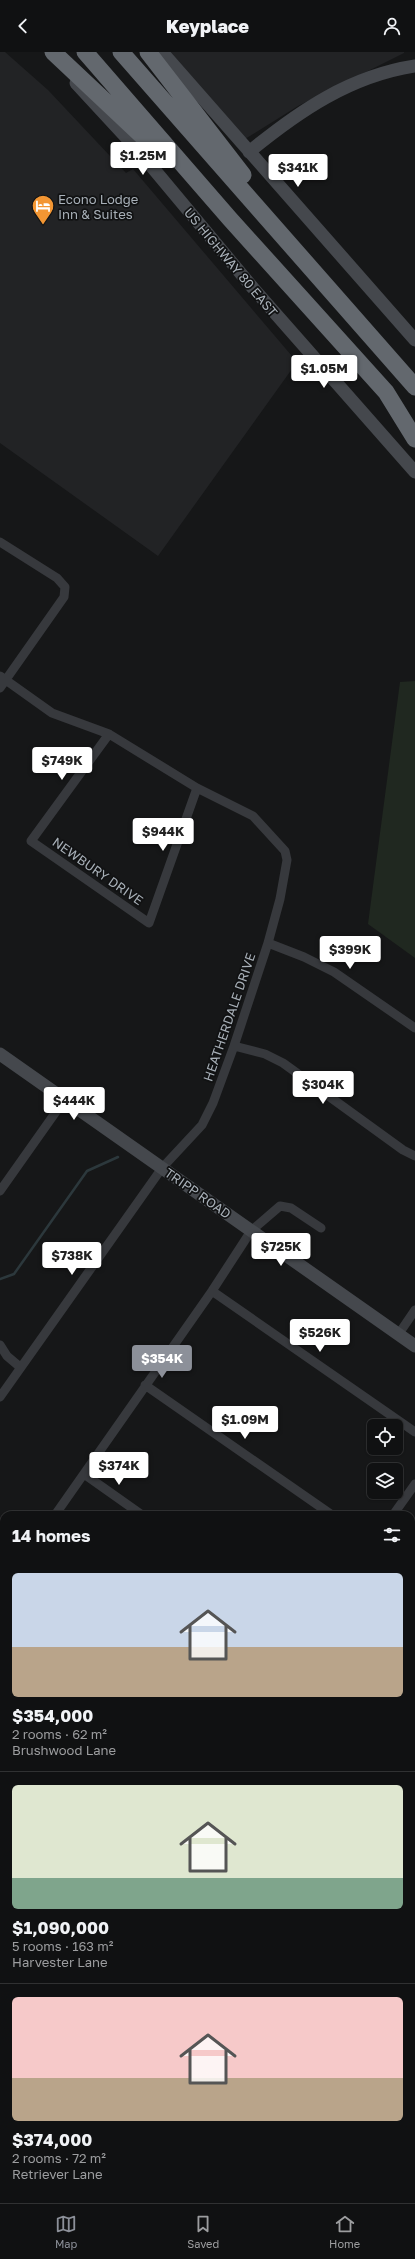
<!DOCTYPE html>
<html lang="en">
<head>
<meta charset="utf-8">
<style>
	body { margin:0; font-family:"Golos Text",sans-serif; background:#1e1f20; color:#f1f3f6; height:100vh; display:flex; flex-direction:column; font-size:15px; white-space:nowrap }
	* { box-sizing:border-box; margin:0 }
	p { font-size:13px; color:#9c9d9f }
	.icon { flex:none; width:22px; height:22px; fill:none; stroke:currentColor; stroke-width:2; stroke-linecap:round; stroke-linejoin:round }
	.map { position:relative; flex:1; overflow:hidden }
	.drawer { position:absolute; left:0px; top:1459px; width:415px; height:692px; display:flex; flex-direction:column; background:#101112; border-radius:12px 12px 0 0; box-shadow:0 1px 3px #0004,0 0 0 1px #303132 }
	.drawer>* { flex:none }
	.fabs { position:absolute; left:367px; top:1367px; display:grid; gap:8px }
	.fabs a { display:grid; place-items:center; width:36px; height:36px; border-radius:6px; background:#101112; box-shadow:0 1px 3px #0004,0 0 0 1px #303132; font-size:20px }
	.price { position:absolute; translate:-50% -34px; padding:0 9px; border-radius:4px; background:#fff; color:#222; font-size:13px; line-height:26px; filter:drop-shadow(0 1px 2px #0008) }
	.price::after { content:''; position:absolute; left:50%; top:24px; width:12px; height:9px; margin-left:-6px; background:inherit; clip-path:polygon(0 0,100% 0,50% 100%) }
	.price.current { background:#8c9099; color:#fff }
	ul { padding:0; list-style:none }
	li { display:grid; align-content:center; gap:8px; height:212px; padding:0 12px }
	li+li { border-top:1px solid #303132 }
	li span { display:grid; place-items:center; height:124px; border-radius:6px; color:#555 }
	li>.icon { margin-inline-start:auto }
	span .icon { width:72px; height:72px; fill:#fffc; stroke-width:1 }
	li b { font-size:17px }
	h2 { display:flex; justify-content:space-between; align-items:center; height:48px; padding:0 12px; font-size:17px }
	header { display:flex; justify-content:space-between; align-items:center; height:52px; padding:0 12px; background:#101112; font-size:18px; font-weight:800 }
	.tabs { display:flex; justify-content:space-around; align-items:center; height:56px; border-top:1px solid #303132; background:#101112; font-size:11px; color:#9c9d9f }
	.tabs a { display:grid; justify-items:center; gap:2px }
	.tabs .current { color:#8c9099 }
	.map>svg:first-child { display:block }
</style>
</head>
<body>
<header><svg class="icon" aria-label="back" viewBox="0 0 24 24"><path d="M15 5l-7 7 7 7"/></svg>Keyplace<svg class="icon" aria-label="person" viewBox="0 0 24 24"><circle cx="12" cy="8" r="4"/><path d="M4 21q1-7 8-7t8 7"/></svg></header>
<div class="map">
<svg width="415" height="2151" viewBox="0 0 415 2151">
	<rect width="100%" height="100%" fill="#161718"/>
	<path fill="#222325" d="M0,0H5L48,38L126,121L133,117L297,310L158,504L0,391Z
		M169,0H404V1L298,54L245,87Z
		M415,1537V1650L411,1648V1543Z"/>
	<path fill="#202820" d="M415,629V906L368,872L400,630Z
		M0,1599L4,1602V1647L0,1644Z
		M74,2147H110V2151H74Z"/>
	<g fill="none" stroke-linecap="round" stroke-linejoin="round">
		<path stroke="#2c383c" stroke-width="2.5" d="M0,1227L14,1222L87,1119L118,1105
			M0,1629L4,1632
			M97,2151V2147"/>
		<path stroke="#37393d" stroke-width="9" d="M0,490L57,526L65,535L64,545L0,636
			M0,624L52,661L109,682L197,736L253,764L285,799L287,808L280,847L268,891L234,994L213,1051L202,1073L162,1116L0,1345
			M109,682L31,789L149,871L197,736
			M268,891L304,905L334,920L415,976
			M234,994L265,1002L283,1011L403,1098L415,1104
			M0,1139L65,1047
			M212,1239L415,1380
			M398,1283L415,1258
			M0,1293L7,1304L20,1315
			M145,1333L332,1463
			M84,1422L142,1463
			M55,1463L212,1239L251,1179L280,1154L291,1156L321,1176
			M393,1463L415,1432
			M0,1715L4,1718
			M0,1826H4
			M0,1985L4,1987
			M0,2118L4,2119
			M411,2134L415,2139
			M261,2147L267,2151
			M17,2151L18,2147"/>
		<path stroke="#45484d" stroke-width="13" d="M162,0L415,288
			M76,31L137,97L253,236L415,420
			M249,100C299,59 350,24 415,14
			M0,1002L415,1294
			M411,1887L415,1881
			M411,1914L415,1908
			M229,2151L232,2147
			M246,2151L249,2147"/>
		<path stroke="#63686e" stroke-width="17" d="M53,0L155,96
			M85,0L230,167L386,340L415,387
			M121,0L415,335
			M148,0L243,123"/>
	</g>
	<defs>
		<g id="hotel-pin" transform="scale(1.15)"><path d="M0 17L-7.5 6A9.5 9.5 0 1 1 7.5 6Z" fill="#f39633" stroke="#111213"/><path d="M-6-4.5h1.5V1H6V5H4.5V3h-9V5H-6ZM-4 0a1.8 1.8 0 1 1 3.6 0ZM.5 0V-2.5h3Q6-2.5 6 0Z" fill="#fff"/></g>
	</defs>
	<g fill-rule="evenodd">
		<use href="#hotel-pin" x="43" y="154"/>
	</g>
	<g text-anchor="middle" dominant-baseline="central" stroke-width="3.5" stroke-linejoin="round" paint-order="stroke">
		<g font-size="13" fill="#a8b0b8" stroke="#111213" text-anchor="start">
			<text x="58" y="147">Econo Lodge<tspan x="58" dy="15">Inn &amp; Suites</tspan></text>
		</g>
		<g font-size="13" fill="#a8b0b8" stroke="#111213">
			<text transform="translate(231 210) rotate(50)">US HIGHWAY 80 EAST</text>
			<text transform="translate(98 819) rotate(35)">NEWBURY DRIVE</text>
			<text transform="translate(229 965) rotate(-71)">HEATHERDALE DRIVE</text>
			<text transform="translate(198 1141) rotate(35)">TRIPP ROAD</text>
		</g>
	</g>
</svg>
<div class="fabs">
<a><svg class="icon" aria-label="locate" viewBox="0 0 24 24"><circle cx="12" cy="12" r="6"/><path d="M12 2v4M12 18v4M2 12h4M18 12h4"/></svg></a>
<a><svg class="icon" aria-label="layers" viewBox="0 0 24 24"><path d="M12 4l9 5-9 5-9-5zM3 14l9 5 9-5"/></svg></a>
</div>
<b class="price" style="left:143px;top:124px">$1.25M</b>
<b class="price" style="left:298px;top:136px">$341K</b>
<b class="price" style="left:324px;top:337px">$1.05M</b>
<b class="price" style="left:62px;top:729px">$749K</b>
<b class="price" style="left:163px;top:800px">$944K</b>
<b class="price" style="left:350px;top:918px">$399K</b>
<b class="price" style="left:323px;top:1053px">$304K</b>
<b class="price" style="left:74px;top:1069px">$444K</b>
<b class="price" style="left:281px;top:1215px">$725K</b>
<b class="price" style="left:72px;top:1224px">$738K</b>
<b class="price" style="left:320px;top:1301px">$526K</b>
<b class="price current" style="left:162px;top:1327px">$354K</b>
<b class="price" style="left:245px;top:1388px">$1.09M</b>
<b class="price" style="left:119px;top:1434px">$374K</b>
<section class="drawer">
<h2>14 homes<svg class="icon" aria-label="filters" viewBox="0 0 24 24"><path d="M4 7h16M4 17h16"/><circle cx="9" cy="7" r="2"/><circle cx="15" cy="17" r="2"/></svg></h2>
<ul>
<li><span style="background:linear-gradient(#c9d6e8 60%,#b9a48a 0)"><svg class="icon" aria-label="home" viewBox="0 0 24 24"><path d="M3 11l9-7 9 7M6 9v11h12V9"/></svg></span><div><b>$354,000</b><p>2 rooms · 62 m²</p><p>Brushwood Lane</p></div></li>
<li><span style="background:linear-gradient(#dfe7d0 75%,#7fa58c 0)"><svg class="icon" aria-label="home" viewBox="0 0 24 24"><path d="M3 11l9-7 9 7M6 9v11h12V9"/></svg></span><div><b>$1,090,000</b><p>5 rooms · 163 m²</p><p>Harvester Lane</p></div></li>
<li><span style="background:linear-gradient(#f6c9c9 65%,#b9a48a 0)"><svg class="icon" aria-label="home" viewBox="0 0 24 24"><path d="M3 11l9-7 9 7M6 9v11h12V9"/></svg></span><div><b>$374,000</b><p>2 rooms · 72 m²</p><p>Retriever Lane</p></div></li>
</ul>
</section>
</div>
<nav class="tabs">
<a class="current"><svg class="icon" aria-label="map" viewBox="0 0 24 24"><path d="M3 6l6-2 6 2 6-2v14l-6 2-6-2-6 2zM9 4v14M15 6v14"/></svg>Map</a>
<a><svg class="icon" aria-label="saved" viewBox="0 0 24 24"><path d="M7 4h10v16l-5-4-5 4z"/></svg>Saved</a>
<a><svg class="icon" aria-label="home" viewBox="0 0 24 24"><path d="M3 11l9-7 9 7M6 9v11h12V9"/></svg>Home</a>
</nav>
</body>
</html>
